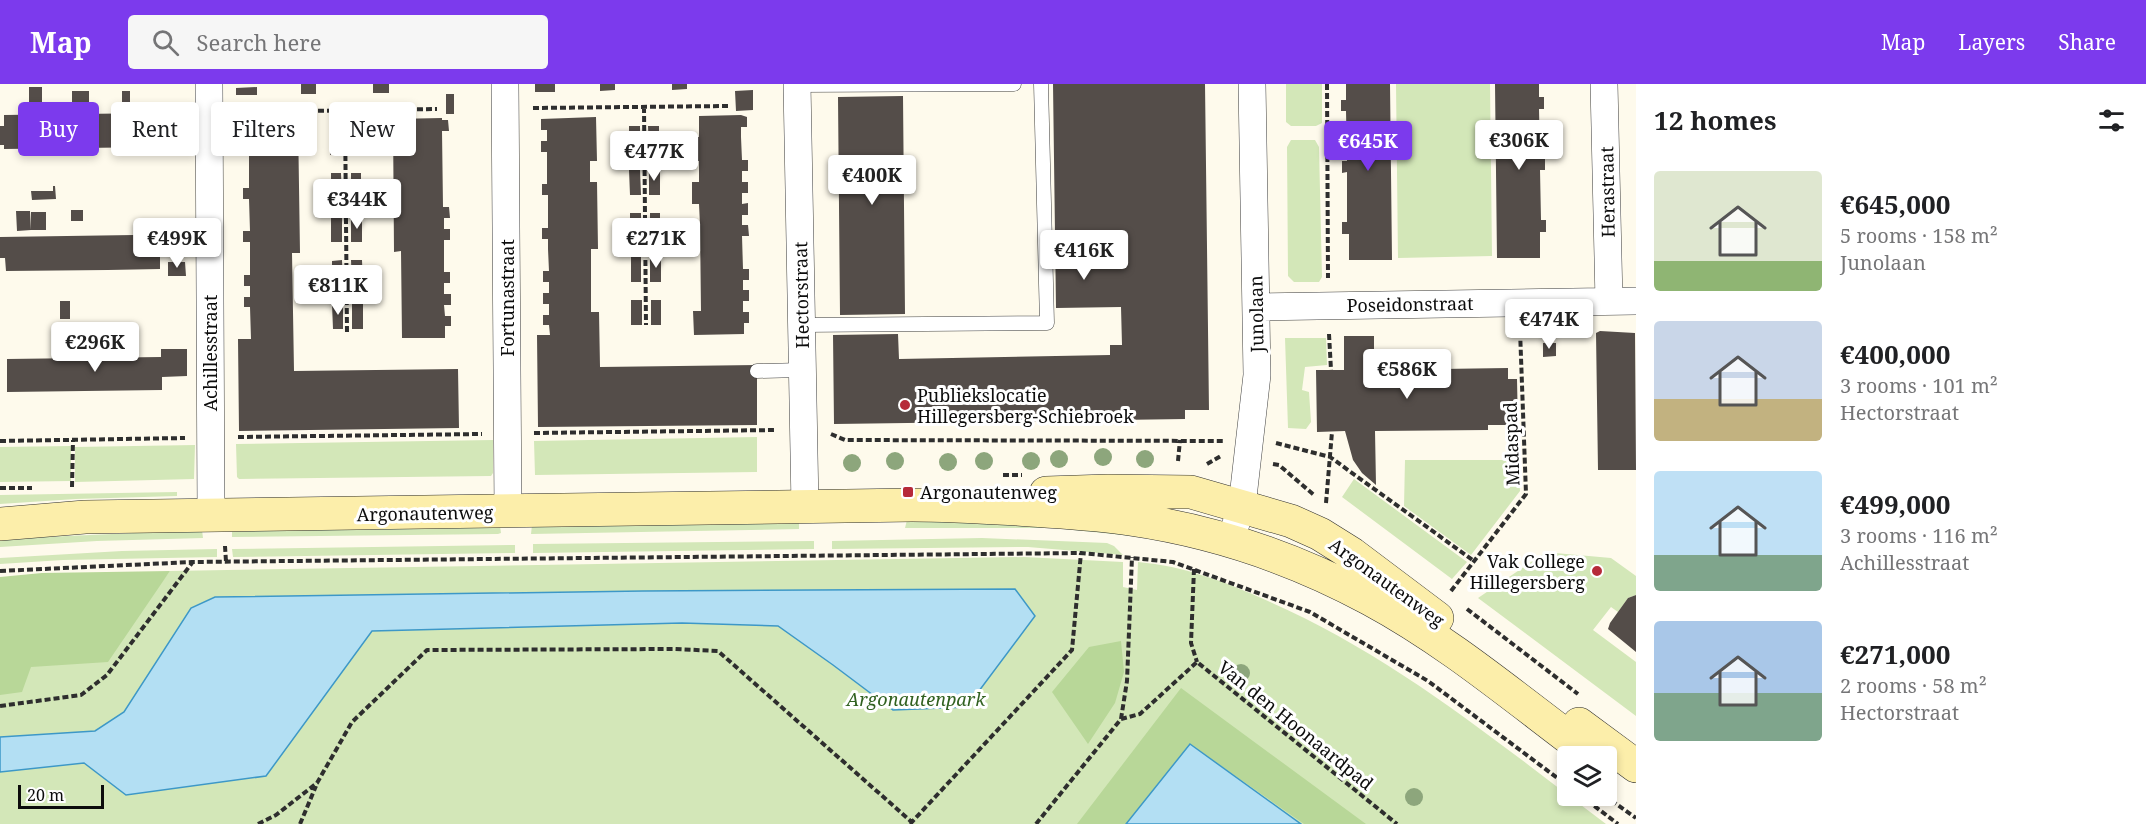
<!DOCTYPE html>
<html lang="en">
<head>
<meta charset="utf-8">
<style>
	body { margin:0; font-family:"Noto Serif",serif; background:#f6f6f6; color:#202124; height:100vh; display:flex; flex-direction:column; font-size:22px; white-space:nowrap }
	* { box-sizing:border-box; margin:0 }
	p { font-size:20px; color:#757577 }
	.icon { flex:none; width:33px; height:33px; fill:none; stroke:currentColor; stroke-width:2; stroke-linecap:round; stroke-linejoin:round }
	.map { position:relative; flex:1; overflow:hidden }
	.details { display:flex; flex-direction:column; background:#fff; width:510px }
	.details>* { flex:none }
	.hud { position:absolute; left:18px; top:18px; width:570px; height:54px; display:flex; gap:12px }
	.tools { position:absolute; left:1557px; top:662px; display:grid; gap:12px }
	.tools a { display:grid; place-items:center; width:60px; height:60px; border-radius:6px; background:#fff; box-shadow:0 3px 9px #0003; font-size:30px }
	.scale { position:absolute; left:18px; bottom:15px; width:86px; box-sizing:border-box; padding-left:6px; border:3px solid #0c0c0c; border-top:0; font-size:16px; line-height:21px; white-space:nowrap; color:#0c0c0c; -webkit-text-stroke:4px #fff; paint-order:stroke }
	.price { position:absolute; translate:-50% -51px; padding:0 14px; border-radius:6px; background:#fff; color:#222; font-size:20px; line-height:39px; filter:drop-shadow(0 2px 3px #0008) }
	.price::after { content:''; position:absolute; left:50%; top:36px; width:18px; height:14px; margin-left:-9px; background:inherit; clip-path:polygon(0 0,100% 0,50% 100%) }
	.price.selected { background:#7c3aed; color:#fff }
	ul { padding:0; list-style:none }
	li { display:flex; align-items:center; gap:18px; height:150px; padding:0 18px }
	li span { display:grid; place-items:center; flex:none; width:168px; height:120px; border-radius:6px; color:#555 }
	li>.icon { margin-inline-start:auto }
	span .icon { width:72px; height:72px; fill:#fffc; stroke-width:1 }
	li b { font-size:26px }
	h2 { display:flex; justify-content:space-between; align-items:center; height:72px; padding:0 18px; font-size:26px }
	.tag { padding:0 21px; border-radius:6px; background:#fff; box-shadow:0 3px 9px #0003; font-size:21px; line-height:54px }
	.tag.selected { background:#7c3aed; color:#fff }
	header { display:flex; align-items:center; gap:36px; box-sizing:border-box; height:84px; padding:0 30px; background:#7c3aed; color:#fff }
	header strong { font-size:28px }
	nav { display:flex; gap:33px; margin-inline-start:auto; font-size:21px }
	.search { width:420px; height:54px; background:#f6f6f6; display:flex; align-items:center; gap:15px; box-sizing:border-box; padding:0 21px; border-radius:6px; color:#757577; font-size:22px }
	main { display:flex; flex:1; min-height:0 }
	.map>svg:first-child { display:block }
</style>
</head>
<body>
<header>
<strong>Map</strong>
<div class="search"><svg class="icon" aria-label="search" viewBox="0 0 24 24"><circle cx="10" cy="10" r="6"/><path d="M15 15l6 6"/></svg>Search here</div>
<nav><a>Map</a><a>Layers</a><a>Share</a></nav>
</header>
<main>
<div class="map">
<svg width="1636" height="740" viewBox="0 0 1636 740">
	<rect width="100%" height="100%" fill="#fefaec"/>
	<path fill="#d3e7b8" d="M1286,0H1322V39L1316,42H1291L1286,38Z
		M1396,0H1490L1492,172L1398,174Z
		M1291,56H1315L1319,63L1322,193L1319,198H1294L1288,192L1287,63Z
		M1285,254H1326L1327,281L1305,283L1302,306L1309,308L1311,338L1306,345L1288,344Z
		M757,353V388L535,391L534,357Z
		M493,356V389L491,392L239,395L237,393L236,360Z
		M195,361L194,395L75,398V363Z
		M71,362V397L0,398V363Z
		M1405,376H1518L1520,407L1471,471L1404,422Z
		M1354,395L1467,478L1452,495L1342,413Z
		M177,408V412L76,415L0,420V411Z
		M1008,435L1151,454L1054,444H905L907,436Z
		M799,438V445L531,450L532,441Z
		M500,442L501,449L498,450L232,453V445Z
		M202,446L203,454L97,457L0,463V455Z
		M982,454L1107,459L1114,462L1123,471L1028,463L832,465V457Z
		M814,457V465L533,469V460Z
		M515,461V469L233,473L232,465Z
		M217,465V473L63,476L0,480V474L122,467Z
		M1555,469L1611,474L1636,492V511L1628,514L1618,528L1611,523L1593,546L1636,578V632L1478,514L1543,470Z
		M1024,473L1123,478V503L1137,506L1138,478C1184,482 1226,498 1268,517C1394,572 1497,658 1606,740H0V508L161,499L170,487Z"/>
	<path fill="#b8d798" d="M170,487L108,578L31,583L22,608L0,611V493L42,489Z
		M1121,557L1124,588L1115,619L1088,660L1052,608L1089,563Z
		M1181,604L1366,740H1304L1190,660L1126,740H1077Z"/>
	<path fill="#b3dff3" stroke="#3d98c7" stroke-width="1.5" d="M1015,505L1035,532L967,623L893,626L833,581L778,542L682,539L372,547L266,692L126,711L84,679L0,688V653L95,647L124,628L191,524L215,513L643,507Z
		M1190,660L1301,740H1126Z"/>
	<path fill="#544d49" d="M301,0H316V10H301Z
		M373,0H389V9H373Z
		M535,0H555V8H535Z
		M600,0H615V6L600,7Z
		M672,0H687V5L672,6Z
		M1053,0H1205L1209,326H1185V335L834,340L833,251L898,250L899,275L1110,271V261H1122L1121,223L1056,224Z
		M1346,0H1390L1392,176H1349V150H1342V138H1347V88L1342,89V77H1347L1346,27H1341V16H1346Z
		M1495,0H1539V13H1544V25H1539L1540,74H1545V86H1540L1541,136H1546V148H1540V174H1497Z
		M29,3H42V20H29Z
		M257,3V11H236V4Z
		M753,6V26L736,27L735,7Z
		M72,7H89V20H72Z
		M122,7H130V19H122Z
		M446,10H454V30H446Z
		M903,12L905,230L840,231L838,13Z
		M157,21H184V49H159V63L4,65V61H0V42H4V31L157,29Z
		M741,31L747,33V43H741V53L742,76H748V87H742V98H748V109H742V120L748,119V131H742V141H748L749,152H742L743,185H749V196H743V206H749V217H743V228H749V239H744V250L694,251L693,227H701L700,141L699,120H692V98H699V77H691V53H699V32Z
		M596,33L597,77H590V98H597L598,165H591V228H599L600,283L757,281V341L538,343L537,251H550L549,241H543V231H549V220H543V209H549V198H543V187H549L548,165V155H542V144H548V111H542V100H547V68H541V57H547V46H541V35Z
		M442,34V36H448L449,47H442L443,123H449L450,134H444V145H450V156H444V188H450V199H444V210H451V221H444L445,232H451V242H445V254H402L401,167L394,168L393,35Z
		M298,36L300,169H292L294,287L458,285L459,344L239,347L238,255H251L250,223H244V213H250V202H244V191H250V158H243V147H250L249,115H243V104H249V71H243L242,61H248V50H242V39Z
		M629,42H640V68H629Z
		M648,42H659V55H671L670,61L664,67L649,68Z
		M330,46H341V71H330Z
		M350,46H360L361,71H350Z
		M629,86H640L641,111H630Z
		M649,86H660V111H649Z
		M331,89H341L342,115H331Z
		M351,89H361V115H351Z
		M53,102H55L56,115L32,116L31,107H53Z
		M71,126H83V137H71Z
		M16,127H30L31,146L17,147Z
		M31,128H46V146H31Z
		M630,129H641V155H630Z
		M650,129H660V154H650Z
		M331,133H342V158H331Z
		M351,133H362V158H351Z
		M134,140L185,143L186,170L160,171V185L108,186L6,187L5,174H0V153L134,151Z
		M641,172V198H631V173Z
		M650,172H661V198H650Z
		M342,176L343,202H332V177Z
		M351,176H362L363,202H352Z
		M168,178H185L186,192H168Z
		M631,216H642V241H631Z
		M651,216H661V241H651Z
		M60,217H70V235H60Z
		M332,220H343V245H333Z
		M352,220H363V245H352Z
		M1600,247L1635,249L1636,386H1598L1596,249Z
		M1344,252H1374V286L1508,284V295H1517L1518,345H1513V341H1488V346L1375,347L1376,401L1362,389L1353,376L1345,347L1317,348L1316,286H1344Z
		M1543,259H1556V272L1543,273Z
		M161,265H187V292L162,293V306L7,308V275L161,273Z
		M1636,511V568L1608,545L1610,539L1628,514Z"/>
	<g fill="none" stroke-linecap="round" stroke-linejoin="round">
		<g stroke="#3f3f3f" stroke-width="15">
			<path id="lane" d="M797,1L1014,0
				M801,241L1047,239L1041,0
				M757,287L802,286"/>
		</g>
		<g stroke="#3f3f3f" stroke-width="28">
			<path id="street" d="M209,0L211,431
				M505,0L508,428
				M797,0L805,422
				M1604,0L1609,217
				M1256,223L1636,217
				M1230,457L1242,422L1257,291L1252,0"/>
		</g>
		<g stroke="#2e2e2e" stroke-width="34">
			<path id="secondary" d="M1046,409L1108,407L1191,408L1291,437L1320,450L1352,470L1437,534
				M0,440L85,433L912,421C948,421 982,423 1017,425C1055,428 1092,429 1130,435C1213,447 1296,475 1370,515C1450,558 1520,618 1593,672
				M1579,640L1636,682"/>
		</g>
		<path stroke="#2e2e2e" stroke-width="4" stroke-dasharray="6 3" stroke-linecap="butt" d="M1327,0L1328,194
			M644,23L646,241
			M533,24L728,22
			M345,26L347,248
			M237,28L437,25
			M1329,250L1331,286
			M534,349L776,346
			M831,350L845,356L1224,357
			M238,353L482,350
			M0,357L185,354
			M1276,359L1330,373L1474,477
			M1178,377L1180,356
			M1207,380L1221,372
			M1273,380L1279,381L1314,411
			M1003,391H1022
			M72,403L73,356
			M0,404H32
			M1326,419L1332,348
			M225,462L226,478
			M1194,485L1191,559L1197,578
			M0,487L192,478L1081,469L1173,478L1310,528L1428,597L1568,702
			M1451,507L1526,410L1520,246
			M1467,525L1578,610
			M0,622L81,611L107,591L192,479
			M1121,635L1140,630L1197,578L1397,740
			M1580,711L1618,740
			M1604,711L1636,734
			M258,740L276,731L317,699L352,638L427,566L675,565L718,567L914,740
			M300,740L316,702
			M910,740L1072,566L1081,469
			M1036,740L1121,635L1127,597L1132,473"/>
		<use href="#lane" stroke="#fff" stroke-width="14"/>
		<use href="#street" stroke="#fff" stroke-width="27"/>
		<use href="#secondary" stroke="#fceeaa" stroke-width="33"/>
	</g>
	<g fill="#8da67c">
		<circle cx="1103" cy="373" r="9"/>
		<circle cx="1059" cy="375" r="9"/>
		<circle cx="1145" cy="375" r="9"/>
		<circle cx="895" cy="377" r="9"/>
		<circle cx="984" cy="377" r="9"/>
		<circle cx="1031" cy="377" r="9"/>
		<circle cx="948" cy="378" r="9"/>
		<circle cx="852" cy="379" r="9"/>
		<circle cx="1241" cy="589" r="9"/>
		<circle cx="1414" cy="713" r="9"/>
	</g>
	<g fill="#b62a39" stroke="#fff" stroke-width="2">
		<circle cx="905" cy="321" r="6"/>
		<rect x="902" y="402" width="12" height="12" rx="3"/>
		<circle cx="1597" cy="487" r="6"/>
	</g>
	<g text-anchor="middle" dominant-baseline="central" stroke-width="6" stroke-linejoin="round" paint-order="stroke">
		<g font-size="18" fill="#0c0c0c" stroke="#fff">
			<text transform="translate(1607 108) rotate(-91)">Herastraat</text>
			<text transform="translate(801 211) rotate(-91)">Hectorstraat</text>
			<text transform="translate(507 214) rotate(-90)">Fortunastraat</text>
			<text transform="translate(1410 220) rotate(-1)">Poseidonstraat</text>
			<text transform="translate(1256 230) rotate(-91)">Junolaan</text>
			<text transform="translate(210 269) rotate(-90)">Achillesstraat</text>
			<text transform="translate(1511 360) rotate(-92)">Midaspad</text>
			<text transform="translate(425 429) rotate(-1)">Argonautenweg</text>
			<text transform="translate(1387 498) rotate(36)">Argonautenweg</text>
			<text transform="translate(1296 641) rotate(39)">Van den Hoonaardpad</text>
		</g>
		<g font-size="18" fill="#0c0c0c" stroke="#fff" text-anchor="start">
			<text x="917" y="311">Publiekslocatie<tspan x="917" dy="21">Hillegersberg-Schiebroek</tspan></text>
			<text x="920" y="408">Argonautenweg</text>
			<text x="1585" y="477" text-anchor="end">Vak College<tspan x="1585" dy="21">Hillegersberg</tspan></text>
		</g>
		<g font-size="18" font-style="italic" fill="#316120" stroke="#fff">
			<text x="916" y="615">Argonautenpark</text>
		</g>
	</g>
</svg>
<div class="tools">
<a><svg class="icon" aria-label="layers" viewBox="0 0 24 24"><path d="M12 4l9 5-9 5-9-5zM3 14l9 5 9-5"/></svg></a>
</div>
<div class="scale">20 m</div>
<b class="price" style="left:1519px;top:87px">€306K</b>
<b class="price selected" style="left:1368px;top:88px">€645K</b>
<b class="price" style="left:654px;top:98px">€477K</b>
<b class="price" style="left:872px;top:122px">€400K</b>
<b class="price" style="left:357px;top:146px">€344K</b>
<b class="price" style="left:177px;top:185px">€499K</b>
<b class="price" style="left:656px;top:185px">€271K</b>
<b class="price" style="left:1084px;top:197px">€416K</b>
<b class="price" style="left:338px;top:232px">€811K</b>
<b class="price" style="left:1549px;top:266px">€474K</b>
<b class="price" style="left:95px;top:289px">€296K</b>
<b class="price" style="left:1407px;top:316px">€586K</b>
<div class="hud">
<a class="tag selected">Buy</a>
<a class="tag">Rent</a>
<a class="tag">Filters</a>
<a class="tag">New</a>
</div>
</div>
<section class="details">
<h2>12 homes<svg class="icon" aria-label="filters" viewBox="0 0 24 24"><path d="M4 7h16M4 17h16"/><circle cx="9" cy="7" r="2"/><circle cx="15" cy="17" r="2"/></svg></h2>
<ul>
<li><span style="background:linear-gradient(#dfe7d0 75%,#8fb573 0)"><svg class="icon" aria-label="home" viewBox="0 0 24 24"><path d="M3 11l9-7 9 7M6 9v11h12V9"/></svg></span><div><b>€645,000</b><p>5 rooms · 158 m²</p><p>Junolaan</p></div></li>
<li><span style="background:linear-gradient(#c9d6e8 65%,#c2b280 0)"><svg class="icon" aria-label="home" viewBox="0 0 24 24"><path d="M3 11l9-7 9 7M6 9v11h12V9"/></svg></span><div><b>€400,000</b><p>3 rooms · 101 m²</p><p>Hectorstraat</p></div></li>
<li><span style="background:linear-gradient(#bfe0f5 70%,#7fa58c 0)"><svg class="icon" aria-label="home" viewBox="0 0 24 24"><path d="M3 11l9-7 9 7M6 9v11h12V9"/></svg></span><div><b>€499,000</b><p>3 rooms · 116 m²</p><p>Achillesstraat</p></div></li>
<li><span style="background:linear-gradient(#a9c7e8 60%,#7fa58c 0)"><svg class="icon" aria-label="home" viewBox="0 0 24 24"><path d="M3 11l9-7 9 7M6 9v11h12V9"/></svg></span><div><b>€271,000</b><p>2 rooms · 58 m²</p><p>Hectorstraat</p></div></li>
</ul>
</section>
</main>
</body>
</html>
